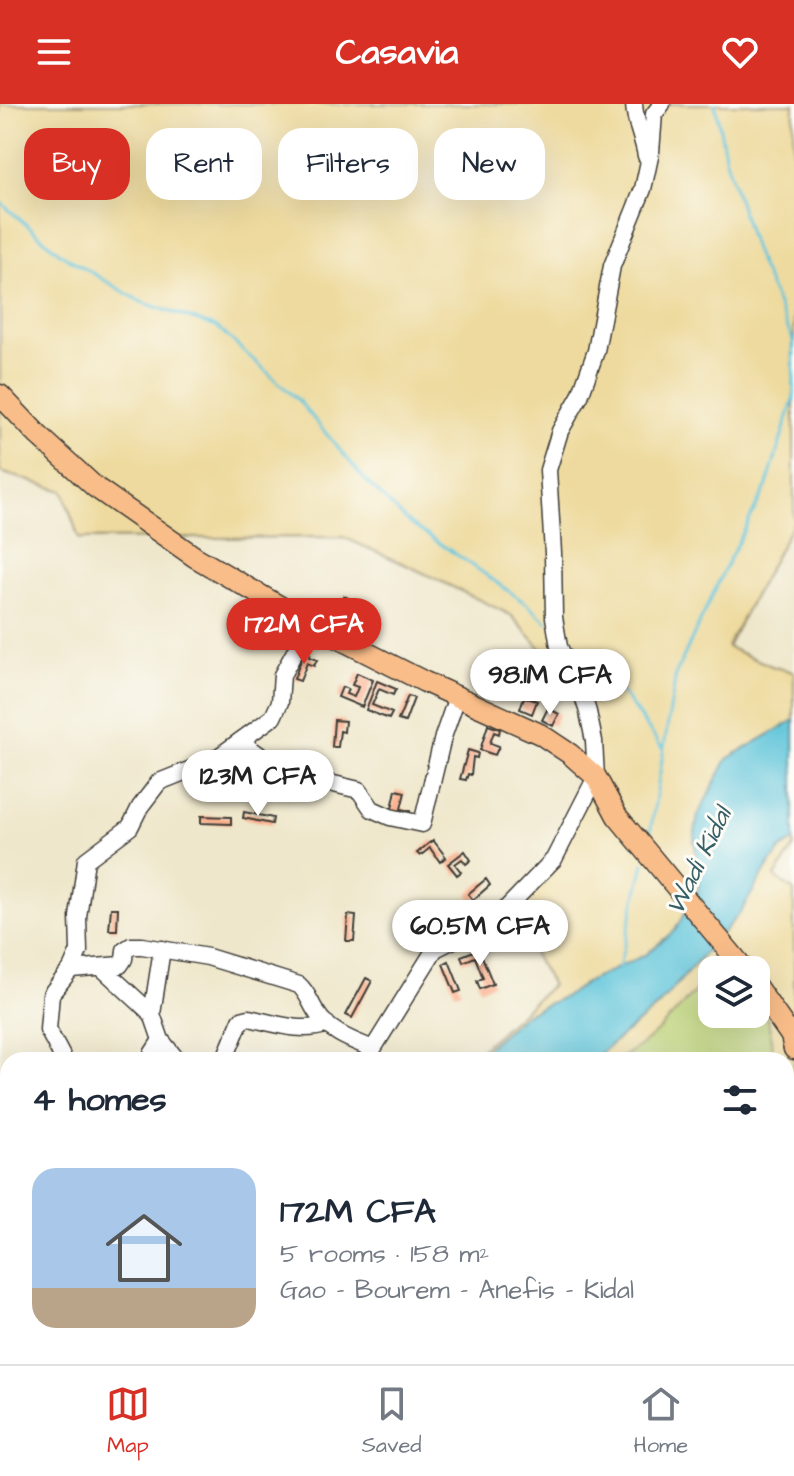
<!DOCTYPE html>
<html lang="en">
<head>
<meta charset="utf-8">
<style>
	body { margin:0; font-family:"Architects Daughter",sans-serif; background:#f2f2f3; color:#1f2937; height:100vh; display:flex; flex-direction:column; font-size:30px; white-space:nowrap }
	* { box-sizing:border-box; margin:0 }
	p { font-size:26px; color:#747a83 }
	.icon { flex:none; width:44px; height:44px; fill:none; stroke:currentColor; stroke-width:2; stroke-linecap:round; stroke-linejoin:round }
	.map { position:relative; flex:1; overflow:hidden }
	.panel { position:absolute; left:0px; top:948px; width:794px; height:312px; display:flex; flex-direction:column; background:#fff; border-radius:24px 24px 0 0; box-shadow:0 8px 32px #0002 }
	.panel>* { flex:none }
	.banner { position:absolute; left:24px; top:24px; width:746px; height:72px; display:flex; gap:16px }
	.fabs { position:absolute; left:698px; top:852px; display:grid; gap:16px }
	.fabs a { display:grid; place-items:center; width:72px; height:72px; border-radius:16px; background:#fff; box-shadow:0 8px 32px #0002; font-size:40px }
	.price { position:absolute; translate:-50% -68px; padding:0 18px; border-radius:28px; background:#fff; color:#222; font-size:26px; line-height:52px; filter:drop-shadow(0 2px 4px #0008) }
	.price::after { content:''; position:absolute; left:50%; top:48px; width:24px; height:18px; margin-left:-12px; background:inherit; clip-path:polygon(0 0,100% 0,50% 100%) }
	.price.active { background:#d93025; color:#fff }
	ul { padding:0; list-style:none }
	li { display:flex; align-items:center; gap:24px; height:200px; padding:0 32px }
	li span { display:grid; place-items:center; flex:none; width:224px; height:160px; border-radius:24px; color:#555 }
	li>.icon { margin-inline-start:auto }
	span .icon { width:96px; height:96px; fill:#fffc; stroke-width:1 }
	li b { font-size:34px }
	h2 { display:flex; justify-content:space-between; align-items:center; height:96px; padding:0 32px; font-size:34px }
	.chip { padding:0 28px; border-radius:24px; background:#fff; box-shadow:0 8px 32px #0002; font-size:28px; line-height:72px }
	.chip.active { background:#d93025; color:#fff }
	header { display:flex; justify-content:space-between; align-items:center; height:104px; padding:0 32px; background:#d93025; color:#fff; font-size:36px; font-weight:700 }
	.tab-bar { display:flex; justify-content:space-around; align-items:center; height:112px; border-top:2px solid #e0e1e3; background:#fff; font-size:22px; color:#747a83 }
	.tab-bar a { display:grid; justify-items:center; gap:4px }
	.tab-bar .active { color:#d93025 }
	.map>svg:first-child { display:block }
</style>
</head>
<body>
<header><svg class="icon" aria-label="menu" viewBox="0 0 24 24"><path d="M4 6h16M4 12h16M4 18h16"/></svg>Casavia<svg class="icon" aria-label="heart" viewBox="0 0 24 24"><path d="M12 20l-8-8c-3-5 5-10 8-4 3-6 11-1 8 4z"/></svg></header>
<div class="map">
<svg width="794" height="1260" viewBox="0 0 794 1260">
	<rect width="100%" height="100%" fill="#fdfcf7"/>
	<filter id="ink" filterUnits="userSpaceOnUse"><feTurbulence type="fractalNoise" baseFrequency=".0125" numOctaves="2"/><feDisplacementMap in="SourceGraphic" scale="16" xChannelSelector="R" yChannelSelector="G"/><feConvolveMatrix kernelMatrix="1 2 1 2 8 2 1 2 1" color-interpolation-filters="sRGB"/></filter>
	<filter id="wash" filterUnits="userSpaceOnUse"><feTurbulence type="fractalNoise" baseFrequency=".006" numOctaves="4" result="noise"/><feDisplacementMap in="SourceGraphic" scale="32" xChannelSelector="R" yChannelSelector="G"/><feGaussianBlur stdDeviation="1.8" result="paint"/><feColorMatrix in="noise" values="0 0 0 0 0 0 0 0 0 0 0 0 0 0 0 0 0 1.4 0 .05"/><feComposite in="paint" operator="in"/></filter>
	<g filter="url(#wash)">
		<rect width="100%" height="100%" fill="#efe7cb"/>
		<path fill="#bcd276" stroke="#6c7749" stroke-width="2" d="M712,867V910H756V900L768,914L774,956H616L639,942L654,930Z"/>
		<path fill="#eeda9e" stroke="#857b5d" stroke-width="2" d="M0,0H794L791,134L794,139V417L727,543L774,563L794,568V616L727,655L694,734L699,772L698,787L675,826L645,851L587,878L473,956H469L552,881L512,813L548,771L585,679L594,629L563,569L511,511L411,463L343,433L79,435L63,387L0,368Z
			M794,737V743L775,773L794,787V1003L786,1008V956H774L768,914L756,900V866H729L722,857C698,882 650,944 617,955C610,958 599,956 592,956L658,902L781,745Z"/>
		<path fill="#5cc3d9" stroke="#3c707a" stroke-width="2" d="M794,616V737L781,745L767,764L740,809L658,902L592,956H473L525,910L568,891L587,878L645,851L675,826L698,787L699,772L694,734L698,711L727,655Z"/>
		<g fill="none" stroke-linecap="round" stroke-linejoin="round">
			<path stroke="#5cc3d9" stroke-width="3" d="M0,98L61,150L141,198L217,223L298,296L365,376L409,419L472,461L527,500L548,519
				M563,532L609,571L663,645
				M649,736L676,569L724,466L767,381L794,293L793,236L754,146L726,56L715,0
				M619,863L644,759"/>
		</g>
		<g id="blocks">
			<path fill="#faae8b" d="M344,492L350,495L340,515L346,518L343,523L333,519Z
				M371,510L379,514L371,531L363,527Z
				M304,548L310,551L309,553L317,556L314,562L307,559L300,577L294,575Z
				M357,569L373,576L362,603L338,593L342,583L348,585L346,590L354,593L358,583L352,581Z
				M496,570L504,575L495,592L487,588Z
				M377,577L396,585L393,591L379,585L372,601L392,609L389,615L366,606Z
				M408,592L414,594L405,618L398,616Z
				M524,593L537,597L532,610L520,605Z
				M548,604L559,610L553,622L542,616Z
				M334,616L345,617L344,628L340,627L338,643H332Z
				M488,621L500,625L499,630L494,628L490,639L499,642L495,651L480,646Z
				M468,646L478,649L477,654L473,653L471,671L468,670L466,676L460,675Z
				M396,686L405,688L401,705L410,707L409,713L391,709Z
				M244,708L273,714L272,720L243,714Z
				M201,712L231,713V720L201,719Z
				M433,736L446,753L440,758L430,744L420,752L417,749Z
				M465,747L471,756L466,760L462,755L455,760L461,768L457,771L448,760Z
				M486,775L490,781L473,796L468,790Z
				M111,804H118L117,826H109Z
				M348,811L356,812L354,837H346Z
				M479,845L493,880L480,885L477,877L483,874L475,853L463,858L461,852Z
				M449,857L461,887L455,889L443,860Z
				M366,874L372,877L352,914L346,911Z"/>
		</g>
	</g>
	<g filter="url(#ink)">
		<use href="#blocks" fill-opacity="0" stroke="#3c3a36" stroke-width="2"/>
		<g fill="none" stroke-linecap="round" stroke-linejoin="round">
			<g stroke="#3c3a36" stroke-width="19">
				<path id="minor" d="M634,0C635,21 643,33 646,52
					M240,637L283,668L359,686L372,705L390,713L422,720L443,633L457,593
					M162,845L152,910L161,936L177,956
					M101,863L152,910
					M71,865L120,861L124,855L125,846L131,842H142L208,853L299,881C308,889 310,899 317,909C328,928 354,937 373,945
					M64,956L48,926L51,890L71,865L79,847L78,813L86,756L130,723L140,703L159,678L214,656L273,613L280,598L282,571L310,520
					M152,956V950L161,936
					M222,956L225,954L241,916L249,914C273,919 303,930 327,920
					M366,956L435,845L496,815L554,755L596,673L594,637L588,608L581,586L559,543L554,513L553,449L548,366L560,327L580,292L596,247L612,162L643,85L651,48L654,10L662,0
					M786,1137L794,1139
					M609,1252L612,1260
					M757,1260L766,1252"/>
			</g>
			<g stroke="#3c3a36" stroke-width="23">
				<path id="major" d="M0,291L38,331L95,383L195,453L310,520L425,578L540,630L570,650L596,673L617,712L745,866
					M756,882L791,932L794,945
					M786,997L794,992
					M578,1260L581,1252"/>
			</g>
			<use href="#minor" stroke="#fff" stroke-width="16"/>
			<use href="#major" stroke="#f9bd89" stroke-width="20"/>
		</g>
	</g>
	<g text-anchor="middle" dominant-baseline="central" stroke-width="6" stroke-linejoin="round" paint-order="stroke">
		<g font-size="26" font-style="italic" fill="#365f68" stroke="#fdfcf7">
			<text transform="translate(699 757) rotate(-64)">Wadi Kidal</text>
		</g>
	</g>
</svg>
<div class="fabs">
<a><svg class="icon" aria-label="layers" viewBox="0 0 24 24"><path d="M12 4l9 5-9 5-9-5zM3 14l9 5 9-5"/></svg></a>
</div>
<b class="price active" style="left:304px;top:562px">172M CFA</b>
<b class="price" style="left:550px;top:613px">98.1M CFA</b>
<b class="price" style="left:258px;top:714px">123M CFA</b>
<b class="price" style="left:480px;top:864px">60.5M CFA</b>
<div class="banner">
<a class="chip active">Buy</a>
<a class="chip">Rent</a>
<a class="chip">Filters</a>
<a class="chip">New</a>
</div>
<section class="panel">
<h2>4 homes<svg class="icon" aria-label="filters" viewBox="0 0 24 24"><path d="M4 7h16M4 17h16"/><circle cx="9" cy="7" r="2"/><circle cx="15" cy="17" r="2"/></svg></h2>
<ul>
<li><span style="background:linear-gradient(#a9c7e8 75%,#b9a48a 0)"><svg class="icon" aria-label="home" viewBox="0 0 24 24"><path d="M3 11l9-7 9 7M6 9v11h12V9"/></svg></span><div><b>172M CFA</b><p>5 rooms · 158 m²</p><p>Gao - Bourem - Anefis - Kidal</p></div></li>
</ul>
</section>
</div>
<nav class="tab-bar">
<a class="active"><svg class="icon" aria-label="map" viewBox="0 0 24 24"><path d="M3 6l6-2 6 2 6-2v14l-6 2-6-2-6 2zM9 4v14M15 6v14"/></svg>Map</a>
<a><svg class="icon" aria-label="saved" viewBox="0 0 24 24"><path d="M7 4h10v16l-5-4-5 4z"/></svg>Saved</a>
<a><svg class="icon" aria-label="home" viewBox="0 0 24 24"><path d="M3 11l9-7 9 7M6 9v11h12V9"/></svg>Home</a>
</nav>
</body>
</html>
